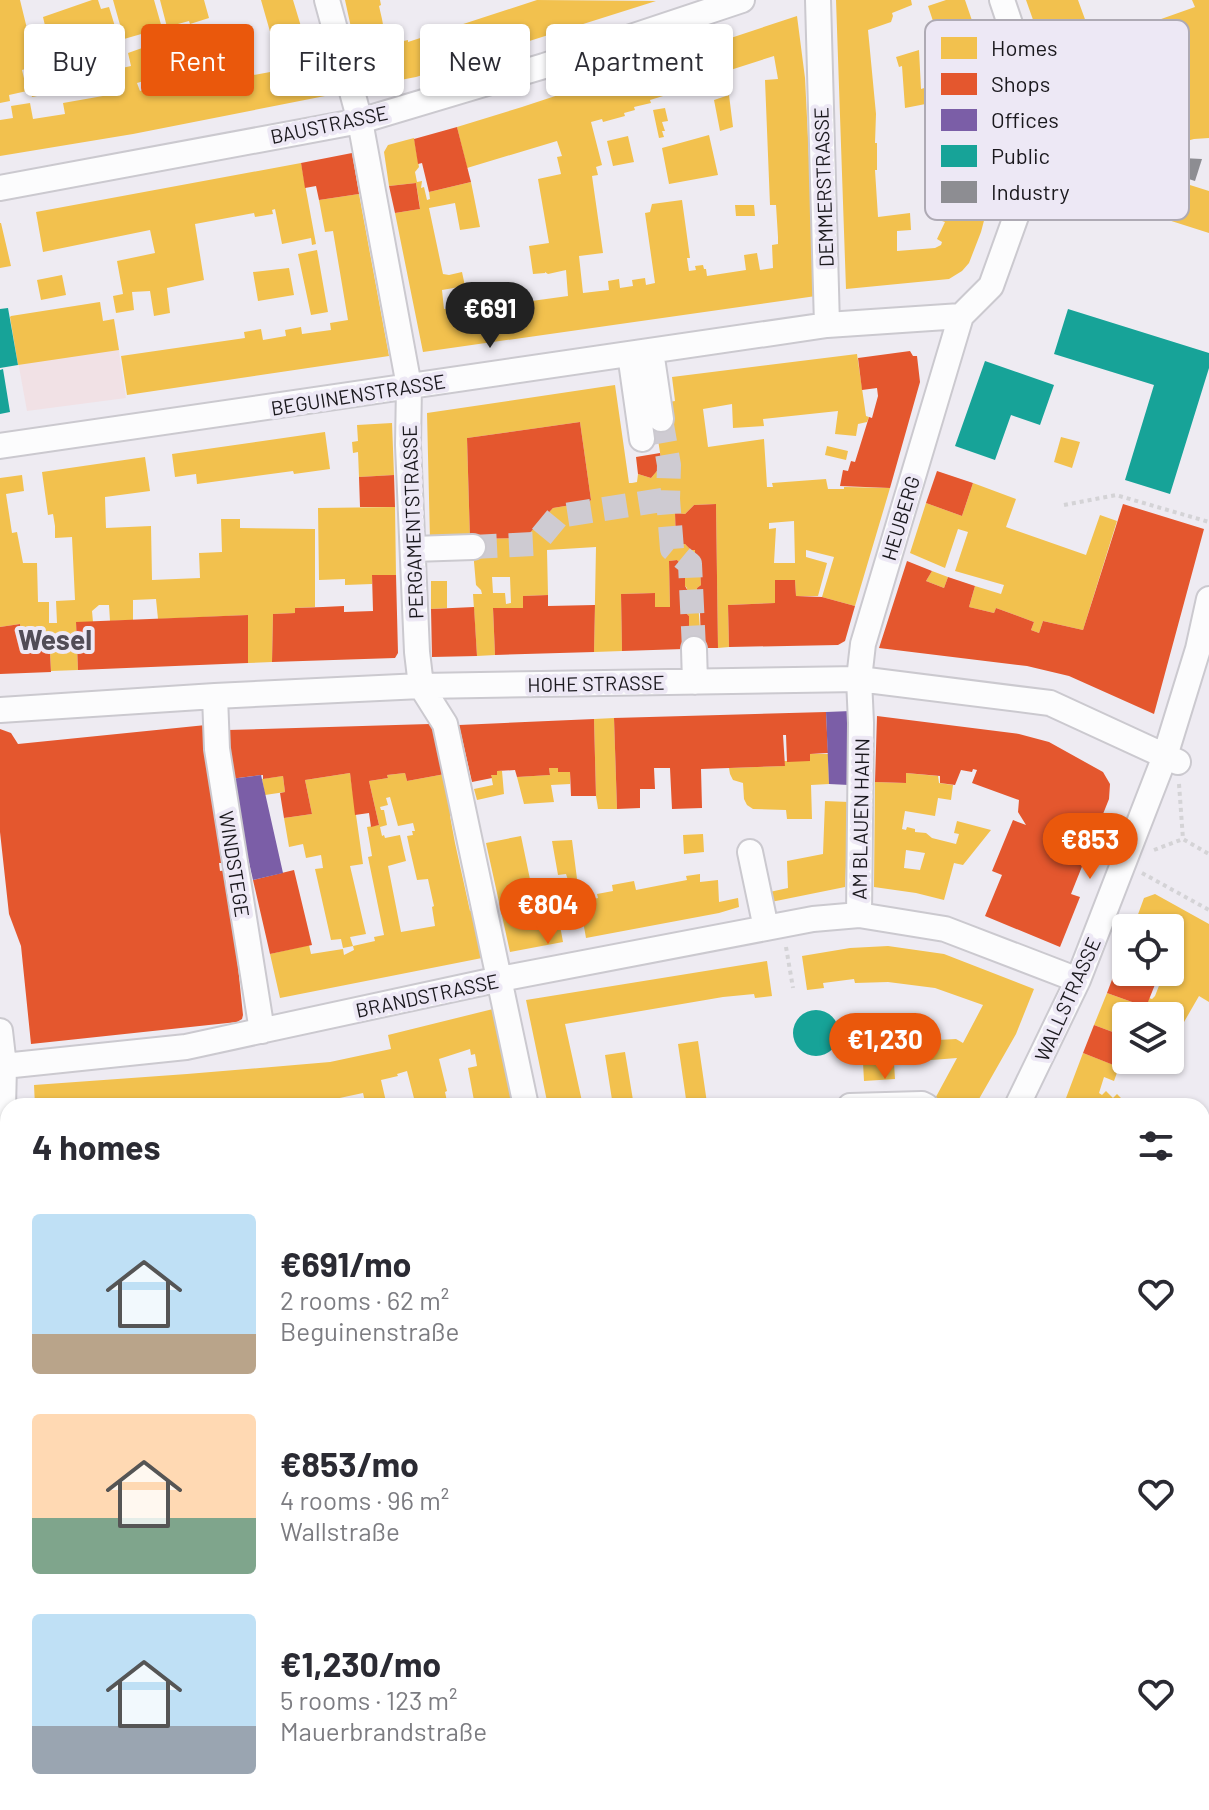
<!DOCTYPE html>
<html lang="en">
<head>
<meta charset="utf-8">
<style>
	body { margin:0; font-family:Barlow,sans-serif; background:#f7f7f7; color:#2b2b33; height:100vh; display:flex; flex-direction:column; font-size:30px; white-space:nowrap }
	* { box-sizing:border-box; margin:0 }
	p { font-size:26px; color:#7c7c81 }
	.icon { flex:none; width:44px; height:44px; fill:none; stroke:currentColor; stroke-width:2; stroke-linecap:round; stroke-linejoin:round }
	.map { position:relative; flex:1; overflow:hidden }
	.details { position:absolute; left:0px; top:1098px; width:1210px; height:712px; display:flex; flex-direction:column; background:#fff; border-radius:24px 24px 0 0; box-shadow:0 2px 6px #0004 }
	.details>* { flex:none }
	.top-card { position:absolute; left:24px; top:24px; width:800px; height:72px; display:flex; gap:16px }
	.tools { position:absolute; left:1112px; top:914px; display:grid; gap:16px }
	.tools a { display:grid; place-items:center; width:72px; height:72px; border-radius:8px; background:#fff; box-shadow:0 2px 6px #0004; font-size:40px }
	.price { position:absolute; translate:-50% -68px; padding:0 18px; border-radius:28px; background:#ea580c; color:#fff; font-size:26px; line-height:52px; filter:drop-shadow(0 2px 4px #0008) }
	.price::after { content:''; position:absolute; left:50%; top:48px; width:24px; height:18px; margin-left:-12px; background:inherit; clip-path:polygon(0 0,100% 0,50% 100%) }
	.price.on { background:#222; color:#fff }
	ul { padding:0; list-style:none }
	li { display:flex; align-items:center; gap:24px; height:200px; padding:0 32px }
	li span { display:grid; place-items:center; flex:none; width:224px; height:160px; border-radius:8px; color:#555 }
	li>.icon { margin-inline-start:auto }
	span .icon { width:96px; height:96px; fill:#fffc; stroke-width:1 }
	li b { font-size:34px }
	h2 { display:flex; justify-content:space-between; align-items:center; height:96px; padding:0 32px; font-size:34px }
	.chip { padding:0 28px; border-radius:8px; background:#fff; box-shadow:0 2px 6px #0004; font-size:28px; line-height:72px }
	.chip.on { background:#ea580c; color:#fff }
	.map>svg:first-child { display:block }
</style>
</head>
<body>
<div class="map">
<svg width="1209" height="1810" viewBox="0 0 1209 1810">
	<rect width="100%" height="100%" fill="#eeebf2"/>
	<path fill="#f1e1e5" d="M100,302L103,321L114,319L126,398L27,411L10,317Z"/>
	<path fill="#f2c14e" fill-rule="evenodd" d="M0,0H20L31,45L27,46L32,67L22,70L27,91L9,95L10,101L0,103Z
		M92,0H98L101,9L109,7L125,59L110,63L105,38L52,56L43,17Z
		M113,0H154L162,28L124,39Z
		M160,0H204L209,18L190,24L189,21L167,27Z
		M261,0H293L306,43L298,45L304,65L318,63L325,96L133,134L0,156V120L13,118L11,106L30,103L33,119L65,114L63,103L120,93L113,70L131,66L128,53L145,47L154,78L137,83L140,91L170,83L172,88L206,80L199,56L208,54L215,78L225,76L226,80L281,70Z
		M345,0H380L381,5L379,6L382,19L384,30H387L390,44L408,40V42L537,0L656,1L416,77L364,87Z
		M836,0H911L912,5L892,13L893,16L891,22L868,30L876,114L875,143H877V170H875L878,217L910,213L911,230L897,231V251L935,248L941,245L942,242L937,239L945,222L936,219L942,197L953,200L959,175L939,171L945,147L948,119L941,101L905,108L902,66L899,67L896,57L919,50L921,89L947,81L936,50L942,48L928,6L946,0H965L994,85L1004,126L1001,156L981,232L969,263L962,271L949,279L846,289Z
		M1026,0H1078L1086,22L1078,25L1085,46L1195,7L1192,0H1209V138L1194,139L1183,142L1180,138L1171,143L1169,138L1159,143L1150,124L1157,123L1143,84L1101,99L1126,165L1173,181L1174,180L1209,191V233L1096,197Z
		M797,16L805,78L816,296L423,352L395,213L420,209L419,201L416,183L389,186L384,152L388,145L414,138L419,167L415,172L417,182L422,181L421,188L424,187L427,200L430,199L429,192L471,182L480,227L460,230L455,203L429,208L443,274L449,275L462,272L465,286L442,290L444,309L464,306L465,310L568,296L566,270L548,274L545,272V273L533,274L529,246L549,243L538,179L561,174L557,157L562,156L557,141L467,168L457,127L522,107ZM774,56L778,79L765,80L770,205H776L778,237V244L772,245L773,268L760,270L757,253L744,255L746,270L707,276L706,269H704L703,265L695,266L696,270L689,271L687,258H690L682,200L652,204L650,212L645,213L655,283L646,285L645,278L632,280L633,286L620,288L619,279L608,281L609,290L583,293L579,256L603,253L592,176L598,175L596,167L602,165L591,122L602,119L603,122L625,116L624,113L635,110L634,107L651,103L650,100L709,82L708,81L722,76L721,73Z
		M37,74L42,95L32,97L27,77Z
		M729,95L733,127L720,131L714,100Z
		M665,108L668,121L662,122L665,131H662L664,137L659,138L653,110Z
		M709,135L718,175L669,184L662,148Z
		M628,136L634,162L613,166L607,141Z
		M301,163L316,244L312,245L311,238L282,244L275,209L272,210L273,214L255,217L254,213L195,224L204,280L167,288L170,313L154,316L150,291L132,292L134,310L116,313L113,296L123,294L117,261L155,253L150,230L43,252L36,212Z
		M359,194L389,356L127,395L121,356L245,338L244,332L261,329L263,340L286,336L285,330L301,327L302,334L331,330L330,323L348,320L333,231L325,232L319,200Z
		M735,205H754L755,216H736Z
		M0,223H1L11,266L0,268Z
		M317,250L328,312L311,315L298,254Z
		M289,268L294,295L258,301L253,272Z
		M62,275L66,295L41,300L37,280Z
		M100,302L103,321L114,319L119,350L18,365L10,317L11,316Z
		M857,354L866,416L869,417L867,422L858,424L856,436L835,434L838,411L763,419L764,426L733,428L732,404L703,409L708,447L764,439L767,487H773L772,483L826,479L828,489H844V487L890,488L855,606L822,597L834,557L806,550V557L827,563L818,596H796L795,580H775V603L728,605L729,647L718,648L716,504L694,505L685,514L675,513L676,542L679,544H685L691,550H695V565L700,569L701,585L697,588L701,643L689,644V616L686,613L688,612L687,588L685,586V568L677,560L669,561L670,607H655V593L621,594L622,651L594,652L596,547L547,550L548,595L523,596V608H493L495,655L477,656L473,594H482L481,590L476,585L472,539L525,538L553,508L589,502L591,500L580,422L467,438L470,539L430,540L427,413L615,385L629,483H632L637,482L638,474L651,478L662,465L655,421L669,402L675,401L672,377ZM794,521L795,563H774L776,528L769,529V523ZM492,577H510L511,603L506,604L505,593H493Z
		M392,423L394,475L359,477L358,452L353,453L352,442L358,441L357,425Z
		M325,432L330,469L294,474L293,471L197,484L196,474L175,477L172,454Z
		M1061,437L1080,442L1072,468L1054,462Z
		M827,446L848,451L846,460L825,455Z
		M145,457L150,491L105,497L106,528L151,526L152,580L200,578L199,553L222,552L221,519H240V528L315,529V607L295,608V613L273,614L272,662L248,663V615L158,619L156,599L133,600V620L110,621L109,605H99L92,611L93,622H76L78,670L51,671L49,632L21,634L20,624L0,627V478L22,475L24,491L6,494L12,533L17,532L23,563H37L38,602H49V623H57L56,601L75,600L72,537L55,538V526L53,514L48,515L42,472Z
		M973,483L1016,499L1006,527L1086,555L1100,515L1117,521L1083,630L1043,621L1039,633L1031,630L1034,622L996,608L994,613L969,607L975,586L1001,594L1004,585L955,571L968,532L958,529L945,568L910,553L926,503L962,516Z
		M395,507L396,575H372V584L345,585V579L319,580L318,508Z
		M932,571L948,577L944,588L926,581Z
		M431,581H447V608L431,609Z
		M614,718L617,809H598L596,796L594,719Z
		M810,754H828L829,784L811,785L812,819H787L786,810L753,809L747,805L744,799L743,783L733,780L730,774L729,768L785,766L784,761H810Z
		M549,768H558V772H570V784L551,785L554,802L524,804L517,777L550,775Z
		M497,771H502L504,794L477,800L474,789L493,785L491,775H497Z
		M350,773L363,864L350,866L366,934L350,937L353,946L343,948L341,939L331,940L322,900L315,869L323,868L321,855L306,858L303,844L289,847L284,818L312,814L305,780Z
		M405,773L407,781L445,774L453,815L450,816L455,843L470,911L473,910L482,958L280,998L270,954L309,945L311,954L343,949L344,955L354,950L353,946L375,941L374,937L384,935L368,857L372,856L367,827L379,825L369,781L388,778L387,775ZM390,797L398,826L413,823L415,831H412L413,835L407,836L410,850L417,880L428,879L434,906L432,907L435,926L401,932L388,866L406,861L400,835L385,838L384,835L382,836L380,827L387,825L384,810H381L380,807L388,805L386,798Z
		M906,773L938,776L939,783L953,785L951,800L938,798L935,816L905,811L902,829L906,830L907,827L915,829V832L926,833L932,838L956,844L959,834L954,833L957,821L991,830L963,865L954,863L944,900L916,893L874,887L875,782L906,783ZM906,850L925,853L920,870L904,868Z
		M283,776L285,792L265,795L262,779Z
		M825,801L849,802L845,887L771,902L765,893L788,888L787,861L823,854Z
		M703,834L704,852L684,854L683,835Z
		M521,836L537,913L557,909L563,942L510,952L486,843Z
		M572,840L580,902L598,898L597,894L613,891L612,885L634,881L636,890L687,880L686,876L700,874V882L718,880L719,902L738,898L739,907L719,913L586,938L581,910L572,911L570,899H568L564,881L568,880L566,874L558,875L552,841Z
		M1155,894L1209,924V1002L1199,996L1184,1022L1149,1008L1146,1016H1126V1037L1094,1025L1107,993L1146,1007L1149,998L1152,999L1155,996L1162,978L1146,972H1170V967L1179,950L1170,945V928H1133L1144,898Z
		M888,946L944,954L1034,989L1016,1034L975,1106H931L957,1058L894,1063L895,1079L864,1081L862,1044L956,1039L963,1043L983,1005L935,988L888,982L855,983L854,979L823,983L824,988L807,990L802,956L850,948Z
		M767,961L772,996L755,998L754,994L723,997L565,1024L583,1106H548L526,1000Z
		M493,1009L513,1106H475L468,1068L477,1066L475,1054L471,1055L470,1049L439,1059L447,1091L445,1092L448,1106H416L407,1071L397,1074L398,1076L381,1080L387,1106H366L363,1093L335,1099L336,1102L292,1106H88V1103L76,1104V1106H35L34,1085L187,1074L330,1062L391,1049L388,1035Z
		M698,1041L707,1103L687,1106L678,1044Z
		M625,1052L634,1106H613L605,1055Z
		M1083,1053L1119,1067L1114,1081L1104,1077L1099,1093L1102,1095L1106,1091L1113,1098L1117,1094L1129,1106H1063Z
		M1202,1184L1209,1190V1245L1202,1239Z
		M1202,1417L1209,1423V1469L1202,1463Z
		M1209,1756V1791L1202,1794V1771L1207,1770L1203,1757Z
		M75,1802H115L116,1810H76Z
		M280,1802H328L326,1810H277Z
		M713,1802H761L765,1808L761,1810H717Z
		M1074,1802H1129L1133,1810H1078Z"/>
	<path fill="#e4572e" d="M457,127L471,182L429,192L422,163L418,164L414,139Z
		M352,153L359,194L319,200L316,186L305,188L301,163Z
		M416,183L420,209L395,213L389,186Z
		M910,351L913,356H917L920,382L890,488L840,486L843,470L848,471L851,461L855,462L869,417L872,418L878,396L877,388L862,390L858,358Z
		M580,422L591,500L589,502L553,508L525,538L470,539L467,438Z
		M660,453L662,465L651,478L638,474L636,457Z
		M937,471L973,483L962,516L926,503Z
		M394,475L395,507H360L359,477Z
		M716,504L718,648H706L701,643L700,613L698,611L697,588L701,585L700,569L695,565V550H691L685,544H679L676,542L675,513L685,514L694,505Z
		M1123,504L1204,529L1154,714L1069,676L1027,666L879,648L907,561L932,571L926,581L944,588L948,577L975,586L969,607L994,613L996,608L1034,622L1031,630L1039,633L1043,621L1083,630Z
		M677,560L685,568V586L688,591V612L686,613L689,616V644L684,649L622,651L621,594L655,593V607H670L669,561Z
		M372,575H396L398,653L395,658L272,662L273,614L295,613V608L323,607L344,606V612L373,611Z
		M775,580H795L796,596L822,597L855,606L845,641L838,645L729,647L728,605L775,603Z
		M548,595V606L595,605L594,652L495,655L493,608H523V596Z
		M474,607L477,656L432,657L431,609Z
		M248,615V663L78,670L76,622Z
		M20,624L21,634L49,632L51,672L0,674V627Z
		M826,712L828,753L810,754V761L787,762L786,735H783L785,766L701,769L702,808L672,809L670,768H654L655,789H640V808L617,809L614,718Z
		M877,716L1019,734L1049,742L1103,772L1110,784L1109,799L1071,894L1080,897L1060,947L985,916L1002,875L992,871L1013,820L1026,825L1018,812L1019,800L972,783L977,770L973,769L972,772L961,770L955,785L940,783V776L906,773V783L875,782Z
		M594,719L596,796H571L570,772H558V768H549L550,775L517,777L515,770L497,771V775H491L492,778L472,782L459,725Z
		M429,724L437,730L445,774L407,781L405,773L387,775L388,778L369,781L379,825L371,827L369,813L355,815L350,773L305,780L312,814L284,818L280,793L285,792L283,776L263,779V775L230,779L228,730Z
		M206,725L227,863H219L220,871L228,870L243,1015L242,1019L237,1022L31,1044L21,946L9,914L0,832V729L11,733L18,744Z
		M294,870L312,945L270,954L253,880Z
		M1119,961L1126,964V972H1146L1158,977L1146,1007L1107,993Z
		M1094,1025L1126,1037V1055L1121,1068L1083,1053Z"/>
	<path fill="#7b5ea7" d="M851,711L849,785L829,784L826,712Z
		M261,775L283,873L253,880L230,779Z"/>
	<path fill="#17a398" d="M8,308L18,365L0,368V309Z
		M1068,309L1209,353V368L1170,494L1125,480L1154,385L1054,354Z
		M985,361L1054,385L1040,425L1011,415L995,460L955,446Z
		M3,369L10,412L0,414V370Z
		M793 1033a23 23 0 1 1 46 0a23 23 0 1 1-46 0Z"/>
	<path fill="#8d8d92" d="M1182,158L1202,159L1195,181L1176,175Z"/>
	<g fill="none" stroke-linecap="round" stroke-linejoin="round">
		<path stroke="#cecbd2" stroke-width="24" stroke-dasharray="24 12" stroke-linecap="butt" d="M661,419L669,465L668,499L672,549L690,564L694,649
			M473,547L535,544L558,516L668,499"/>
		<g stroke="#cbc9cf" stroke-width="28">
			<path id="minor" d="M327,0L360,121L409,386L408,445L417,652L421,686L445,724L526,1106
				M818,0L827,325
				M0,188L360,121L544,66L742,0
				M651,351L661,419
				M630,354L642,439
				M0,446L827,325L961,316L991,286L1019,208L1038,107L1002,0
				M413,549L473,547
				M694,649L695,682
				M215,696L217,749L262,1031
				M0,710L215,696L421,686L859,679L1050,703L1178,762
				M750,852L766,928
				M859,915L861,723L859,679L863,644L961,316
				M0,1031L4,1066L0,1232
				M4,1066L186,1047L500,979L813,919L859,915L945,929L1078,980
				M850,1106L922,1104L926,1106
				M1017,1106L1078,980L1165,756L1198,649L1209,599
				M1202,1273L1209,1280
				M1202,1342L1209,1344
				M1202,1366L1209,1373
				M0,1478L8,1604
				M1202,1585L1209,1575
				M35,1802L37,1810
				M348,1802L353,1810
				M492,1802L496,1810
				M225,1810L226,1802
				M409,1810L425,1802"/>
		</g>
		<g stroke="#cbc9cf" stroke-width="34">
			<path id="major" d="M1202,1648L1209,1647
				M1202,1697L1209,1696
				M851,1810L867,1802
				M957,1810L973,1802"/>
		</g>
		<path stroke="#d4d3d6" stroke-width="4" stroke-dasharray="4 4" stroke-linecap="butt" d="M1064,505L1116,495L1209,522
			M1179,784L1183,839L1209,854
			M1154,850L1183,839
			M1142,873L1209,910
			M786,947L793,988
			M1202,1314L1209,1312"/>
		<use href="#minor" stroke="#fcfcfd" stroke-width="24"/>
		<use href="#major" stroke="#fcfcfd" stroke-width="30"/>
	</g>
	<g text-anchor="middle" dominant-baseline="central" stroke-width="8" stroke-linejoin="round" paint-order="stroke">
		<g font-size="20" fill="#1a181d" stroke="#ede8f5">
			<text transform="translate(329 124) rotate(-12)">BAUSTRASSE</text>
			<text transform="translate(823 187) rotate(-92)">DEMMERSTRASSE</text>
			<text transform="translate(358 394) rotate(-9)">BEGUINENSTRASSE</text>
			<text transform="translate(900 518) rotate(-73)">HEUBERG</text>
			<text transform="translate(412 522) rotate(-92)">PERGAMENTSTRASSE</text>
			<text transform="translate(596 683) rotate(-1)">HOHE STRASSE</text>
			<text transform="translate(860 819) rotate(-89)">AM BLAUEN HAHN</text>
			<text transform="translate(235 864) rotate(81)">WINDSTEGE</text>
			<text transform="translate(427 995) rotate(-12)">BRANDSTRASSE</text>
			<text transform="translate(1067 999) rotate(-66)">WALLSTRASSE</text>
		</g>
		<g font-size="28" font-weight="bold" fill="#514c57" stroke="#ede8f5">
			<text x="55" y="639">Wesel</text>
		</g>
	</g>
	<rect x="925" y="20" width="264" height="200" rx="12" fill="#ede8f5" stroke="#aeaab4" stroke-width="2"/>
	<rect x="941" y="37" width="36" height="22" fill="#f2c14e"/>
	<rect x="941" y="73" width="36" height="22" fill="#e4572e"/>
	<rect x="941" y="109" width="36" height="22" fill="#7b5ea7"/>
	<rect x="941" y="145" width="36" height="22" fill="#17a398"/>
	<rect x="941" y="181" width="36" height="22" fill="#8d8d92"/>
	<g font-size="22" fill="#1a181d">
		<text x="991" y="56">Homes</text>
		<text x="991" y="92">Shops</text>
		<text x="991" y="128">Offices</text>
		<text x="991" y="164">Public</text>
		<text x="991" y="200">Industry</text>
	</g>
</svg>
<div class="tools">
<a><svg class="icon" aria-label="locate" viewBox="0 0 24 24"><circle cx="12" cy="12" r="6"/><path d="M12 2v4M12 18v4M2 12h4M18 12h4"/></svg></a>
<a><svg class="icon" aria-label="layers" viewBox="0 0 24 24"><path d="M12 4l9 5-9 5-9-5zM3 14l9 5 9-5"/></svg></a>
</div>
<b class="price on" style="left:490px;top:350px">€691</b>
<b class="price" style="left:1090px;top:881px">€853</b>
<b class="price" style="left:548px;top:946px">€804</b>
<b class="price" style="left:885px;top:1081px">€1,230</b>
<div class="top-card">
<a class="chip">Buy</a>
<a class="chip on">Rent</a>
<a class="chip">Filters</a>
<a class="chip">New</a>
<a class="chip">Apartment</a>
</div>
<section class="details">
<h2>4 homes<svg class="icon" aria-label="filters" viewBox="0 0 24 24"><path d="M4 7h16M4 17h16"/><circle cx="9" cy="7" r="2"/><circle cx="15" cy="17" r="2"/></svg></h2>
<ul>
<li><span style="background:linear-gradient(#bfe0f5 75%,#b9a48a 0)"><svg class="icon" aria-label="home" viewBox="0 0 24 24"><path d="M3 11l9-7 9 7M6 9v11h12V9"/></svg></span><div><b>€691/mo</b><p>2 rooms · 62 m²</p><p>Beguinenstraße</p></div><svg class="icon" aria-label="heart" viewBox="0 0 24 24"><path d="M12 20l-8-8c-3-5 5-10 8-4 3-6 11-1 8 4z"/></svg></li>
<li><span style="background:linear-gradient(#ffd9b3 65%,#7fa58c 0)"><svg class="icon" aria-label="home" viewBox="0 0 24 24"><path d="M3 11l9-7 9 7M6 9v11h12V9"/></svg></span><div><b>€853/mo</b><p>4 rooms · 96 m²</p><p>Wallstraße</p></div><svg class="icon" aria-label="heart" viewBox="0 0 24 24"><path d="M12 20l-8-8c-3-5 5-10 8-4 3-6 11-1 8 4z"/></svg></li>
<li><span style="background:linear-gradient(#bfe0f5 70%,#9aa5b1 0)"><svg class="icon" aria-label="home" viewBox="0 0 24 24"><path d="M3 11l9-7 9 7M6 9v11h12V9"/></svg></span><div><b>€1,230/mo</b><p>5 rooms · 123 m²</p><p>Mauerbrandstraße</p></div><svg class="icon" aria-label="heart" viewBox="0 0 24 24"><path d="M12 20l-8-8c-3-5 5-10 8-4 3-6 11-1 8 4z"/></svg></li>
</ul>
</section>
</div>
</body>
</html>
